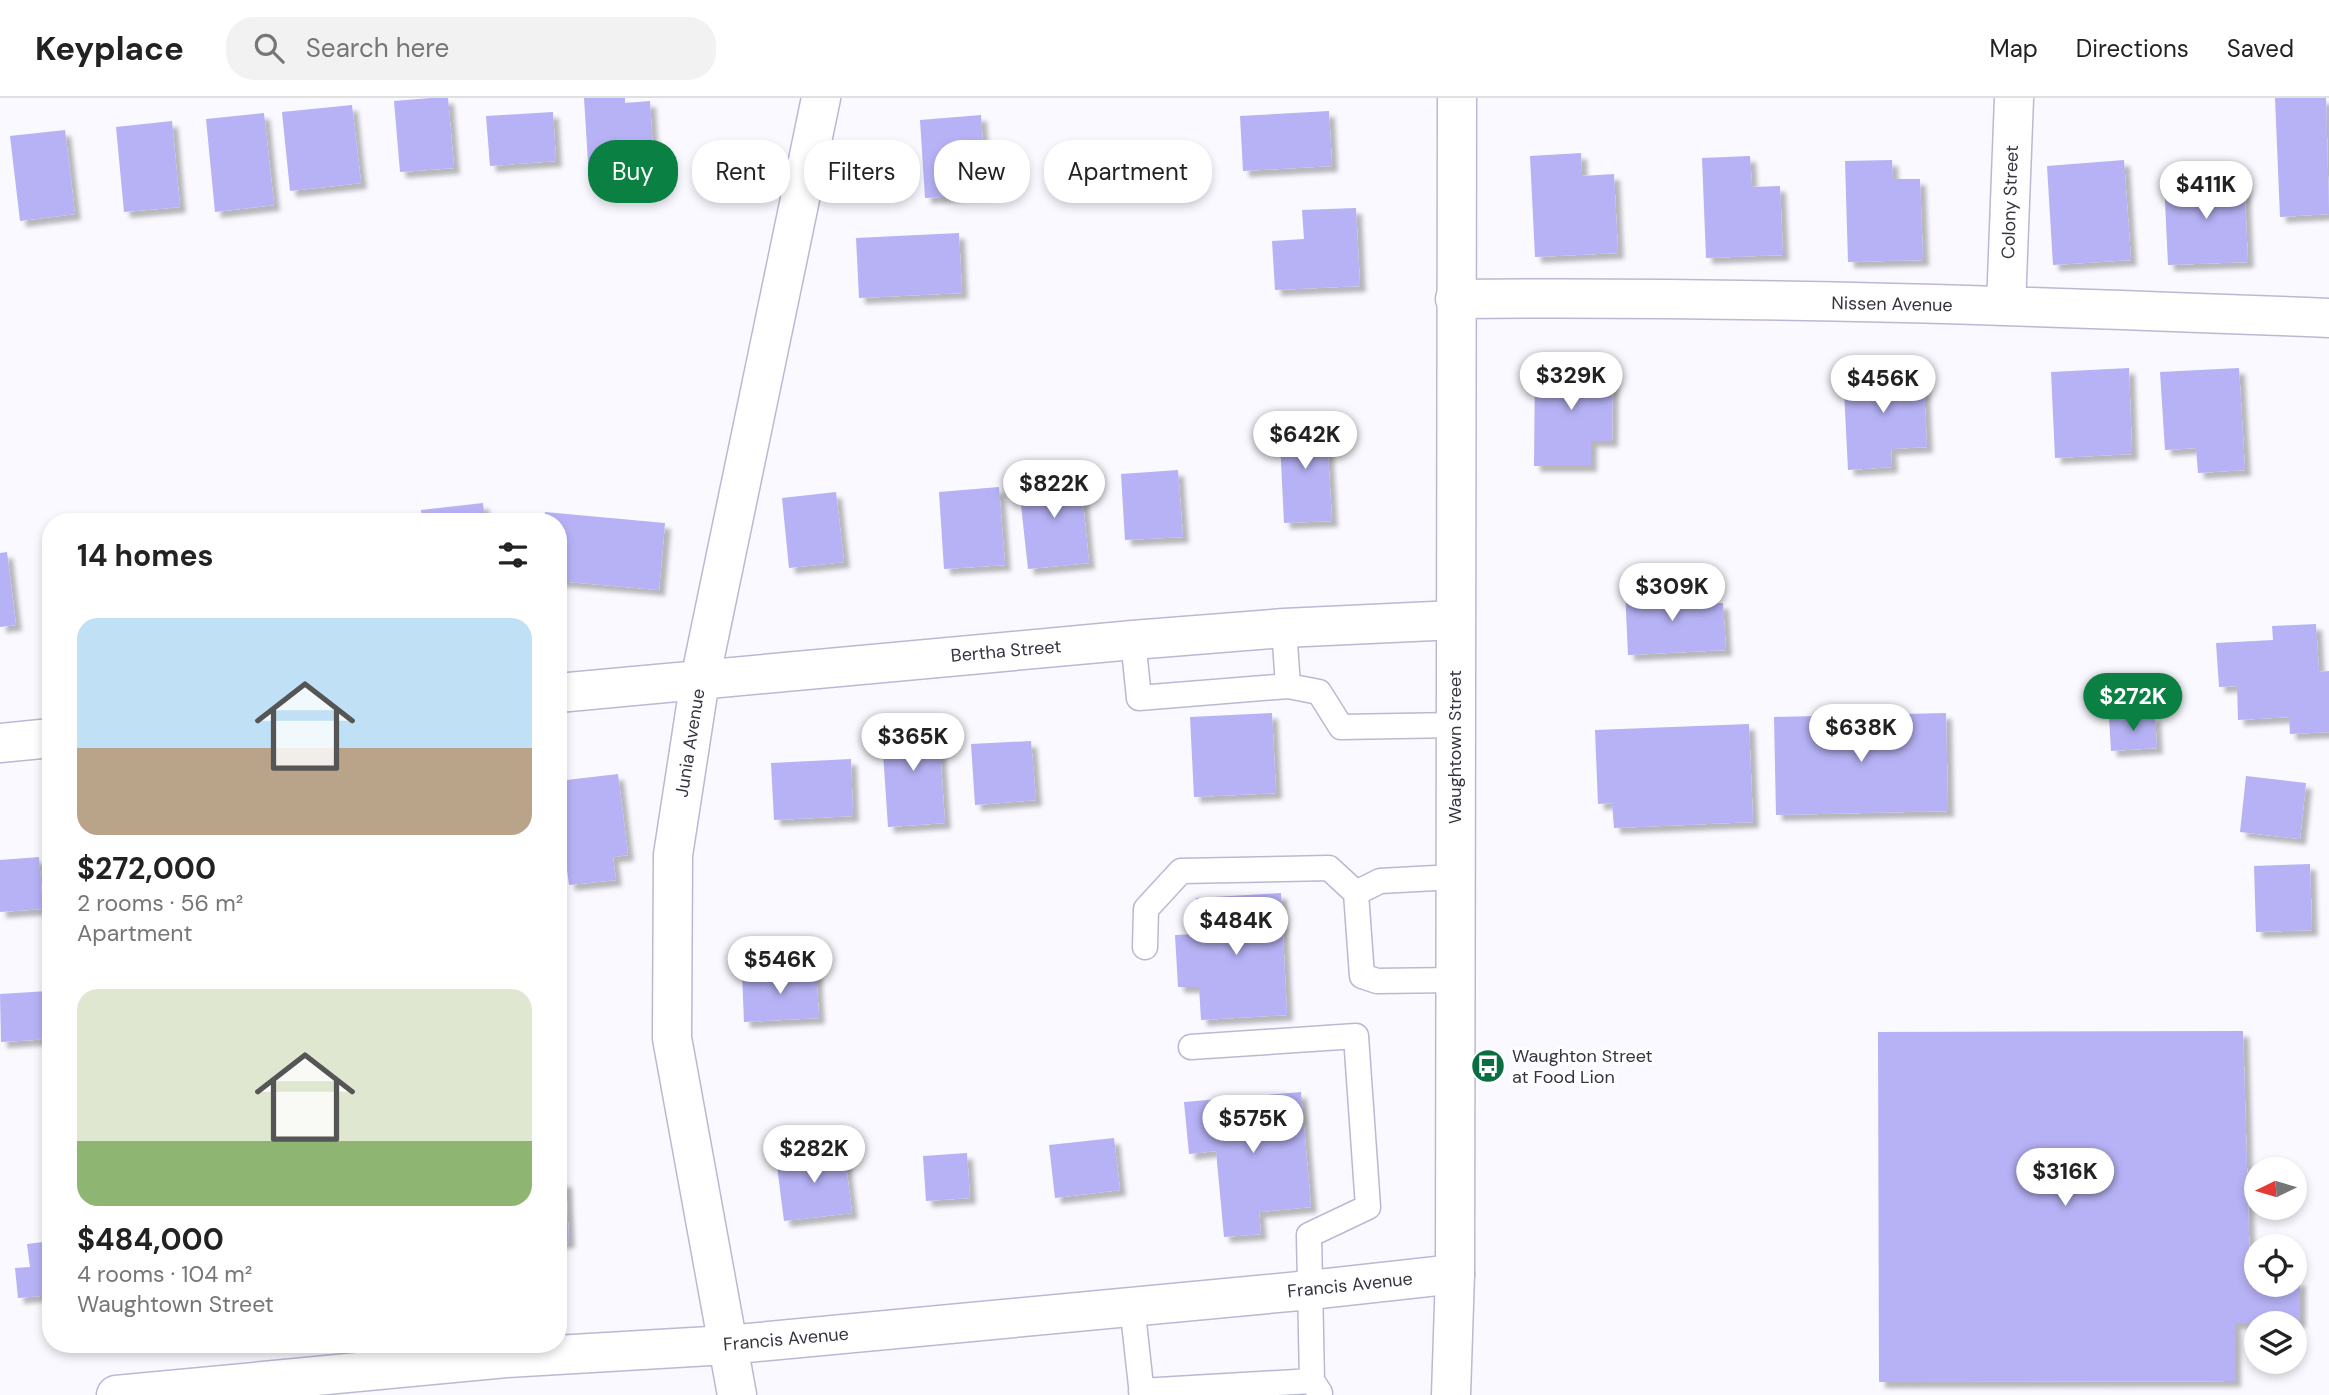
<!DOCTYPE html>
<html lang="en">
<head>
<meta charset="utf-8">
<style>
	body { margin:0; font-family:"DM Sans",sans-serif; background:#f2f2f2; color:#222; height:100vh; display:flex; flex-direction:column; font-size:26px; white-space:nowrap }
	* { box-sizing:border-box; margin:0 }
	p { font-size:23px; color:#767676 }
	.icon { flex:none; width:38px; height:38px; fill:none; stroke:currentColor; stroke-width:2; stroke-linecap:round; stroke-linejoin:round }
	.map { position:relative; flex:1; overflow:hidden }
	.sheet { position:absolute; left:42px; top:415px; width:525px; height:840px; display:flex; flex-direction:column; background:#fff; border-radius:28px; box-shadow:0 4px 10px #0003 }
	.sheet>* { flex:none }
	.hud { position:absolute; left:588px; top:42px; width:665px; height:63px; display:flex; gap:14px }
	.needle { width:46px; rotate:265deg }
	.buttons { position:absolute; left:2244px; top:1059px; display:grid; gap:14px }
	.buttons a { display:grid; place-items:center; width:63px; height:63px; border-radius:50%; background:#fff; box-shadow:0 4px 10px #0003; font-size:35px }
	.price { position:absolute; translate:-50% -60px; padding:0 16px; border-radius:24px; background:#fff; color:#222; font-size:23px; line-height:46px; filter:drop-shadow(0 2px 4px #0008) }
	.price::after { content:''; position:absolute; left:50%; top:42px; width:21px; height:16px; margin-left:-10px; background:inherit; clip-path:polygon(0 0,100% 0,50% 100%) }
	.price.active { background:#0b8043; color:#fff }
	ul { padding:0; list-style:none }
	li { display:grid; align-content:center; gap:14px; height:371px; padding:0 35px }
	li span { display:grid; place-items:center; height:217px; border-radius:21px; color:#555 }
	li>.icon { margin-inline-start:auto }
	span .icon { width:126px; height:126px; fill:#fffc; stroke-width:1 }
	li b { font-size:30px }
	h2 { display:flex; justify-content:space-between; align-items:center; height:84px; padding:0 35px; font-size:30px }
	.chip { padding:0 24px; border-radius:28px; background:#fff; box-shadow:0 4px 10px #0003; font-size:24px; line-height:63px }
	.chip.active { background:#0b8043; color:#fff }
	header { display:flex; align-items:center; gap:42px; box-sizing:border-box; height:98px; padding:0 35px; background:#fff; border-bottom:2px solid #e0e0e0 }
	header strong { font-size:33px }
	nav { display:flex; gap:38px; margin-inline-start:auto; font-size:24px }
	.search { width:490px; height:63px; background:#f2f2f2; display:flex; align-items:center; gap:18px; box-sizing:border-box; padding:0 24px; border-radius:28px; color:#767676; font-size:26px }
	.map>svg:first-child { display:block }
</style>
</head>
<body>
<header>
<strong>Keyplace</strong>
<div class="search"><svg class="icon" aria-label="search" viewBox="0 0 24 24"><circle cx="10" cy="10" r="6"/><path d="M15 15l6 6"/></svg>Search here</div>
<nav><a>Map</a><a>Directions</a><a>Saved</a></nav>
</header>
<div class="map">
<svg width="2329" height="1297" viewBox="0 0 2329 1297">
	<defs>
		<filter id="shadow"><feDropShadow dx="6" dy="6" stdDeviation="2" flood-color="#0004"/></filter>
	</defs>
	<rect width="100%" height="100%" fill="#f9f9ff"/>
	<path fill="#b6b2f5" filter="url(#shadow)" d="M431,0H448L454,70L400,74L394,3Z
		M584,0H625V5L650,3L653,54L616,57L618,78L589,80Z
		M2275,0H2326L2329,116L2280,119Z
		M352,7L361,85L290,93L282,14Z
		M1329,13L1332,68L1243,73L1240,18Z
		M553,14L556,63L490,68L486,18Z
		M264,15L274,107L215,114L206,21Z
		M981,17L986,96L925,100L920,22Z
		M172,23L180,109L124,114L116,29Z
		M65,32L75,116L20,123L10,38Z
		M1581,55L1582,78L1614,76L1618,155L1535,159L1530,58Z
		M1750,58L1752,89L1780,88L1783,157L1706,160L1702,60Z
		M1892,62L1893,81H1920L1923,162L1848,164L1845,63Z
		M2124,62L2131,162L2053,167L2047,68Z
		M2244,78L2248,164L2168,167L2164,82Z
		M1356,110L1360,188L1275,192L1272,143L1304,141L1302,112Z
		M959,135L962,195L859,200L856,140Z
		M1535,265H1613L1612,343H1591V368H1534Z
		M1923,269L1927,349L1891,351L1892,369L1848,372L1843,273Z
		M2129,270L2132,356L2055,360L2051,274Z
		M2239,270L2245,372L2198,375L2196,350L2165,352L2160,274Z
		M1326,321L1332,423L1284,425L1279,323Z
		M1178,372L1183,439L1125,442L1121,376Z
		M1080,373L1089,465L1028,471L1018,380Z
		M999,389L1005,467L944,471L939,394Z
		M836,394L844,464L789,470L782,400Z
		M483,405L485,424H422L421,412Z
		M545,414L665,425L659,492L558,483V424H544Z
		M7,454L16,527L0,529V455Z
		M1686,489L1687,506L1723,505L1726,552L1628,557L1625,492Z
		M2316,526L2319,574L2329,573V634L2290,636L2289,619L2238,622L2237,588L2219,589L2216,545L2273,542L2272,528Z
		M1272,615L1276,695L1194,699L1190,619Z
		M1946,615L1948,713L1776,717L1774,619Z
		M2155,617L2157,650L2111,653L2109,619Z
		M938,621L945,725L888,729L881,624Z
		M1749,626L1753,724L1614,730L1612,705L1598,706L1595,632Z
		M1031,643L1036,702L975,707L971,646Z
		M851,661L853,718L774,722L771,665Z
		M618,676L628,757L613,759L616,782L569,787L558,705V683Z
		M2246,678L2306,685L2300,741L2240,734Z
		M39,759L43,811L0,814V762Z
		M2310,766L2312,832L2256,834L2254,768Z
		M1281,795L1287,917L1201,922L1199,889H1178L1175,837L1198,836L1196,800Z
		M816,872L819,920L744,924L742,876Z
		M48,893L50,941L1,944L0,896Z
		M2243,933L2250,1171L2256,1172V1186H2294V1181L2300,1183V1224L2235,1225V1283L1879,1284L1878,934Z
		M1301,994L1311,1109L1259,1114L1261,1136L1224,1139L1216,1053L1189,1056L1184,1004Z
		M1114,1040L1120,1092L1055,1100L1049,1047Z
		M844,1051L852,1115L784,1123L776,1060Z
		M967,1055L970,1100L926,1103L923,1058Z
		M558,1083H566L569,1144L558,1145Z
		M51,1143V1197L18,1200L15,1170L30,1169L27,1146Z"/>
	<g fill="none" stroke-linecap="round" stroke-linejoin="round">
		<g stroke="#b9b9d4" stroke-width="27">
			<path id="service" d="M1284,530L1288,588
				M1133,542L1139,600L1288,588L1319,594L1341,629L1456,627
				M1145,849L1146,811L1181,773L1329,770L1356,795
				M1454,882L1377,883L1362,878L1356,795L1380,783L1454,779
				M1191,949L1356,938L1368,1109L1309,1137L1312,1283
				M1132,1207L1142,1297
				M1141,1293L1312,1283L1320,1295"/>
		</g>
		<g stroke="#b9b9d4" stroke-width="41">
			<path id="minor" d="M1455,201C1747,198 2038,208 2329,220
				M2006,208L2014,0
				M558,595L1133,542L1284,530L1455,522
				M0,645L51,640
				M116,1297L506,1260L727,1247L1310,1192L1455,1176
				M737,1297L672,940L673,757L700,582L821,0"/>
		</g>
		<g stroke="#b9b9d4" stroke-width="41">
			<path id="primary" d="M1451,1297L1455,1176L1457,0"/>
		</g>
		<use href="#service" stroke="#fff" stroke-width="24"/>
		<use href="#minor" stroke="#fff" stroke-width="38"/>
		<use href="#primary" stroke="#fff" stroke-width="38"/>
	</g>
	<defs>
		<g id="bus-disc" transform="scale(1.75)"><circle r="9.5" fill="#0b6e43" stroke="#fff"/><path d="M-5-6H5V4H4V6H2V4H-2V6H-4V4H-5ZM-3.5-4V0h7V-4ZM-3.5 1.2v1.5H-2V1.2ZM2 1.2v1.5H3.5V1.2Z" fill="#fff"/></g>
	</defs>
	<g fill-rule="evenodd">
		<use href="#bus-disc" x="1488" y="968"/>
	</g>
	<g text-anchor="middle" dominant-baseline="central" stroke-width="6" stroke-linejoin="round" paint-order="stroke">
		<g font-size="18" fill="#35343f" stroke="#fff">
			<text transform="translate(2010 104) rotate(-88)">Colony Street</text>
			<text transform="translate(1892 206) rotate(1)">Nissen Avenue</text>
			<text transform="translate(1006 553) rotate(-5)">Bertha Street</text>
			<text transform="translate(690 645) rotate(-81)">Junia Avenue</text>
			<text transform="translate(1455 649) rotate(-90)">Waughtown Street</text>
			<text transform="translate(1350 1187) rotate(-6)">Francis Avenue</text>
			<text transform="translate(786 1241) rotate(-5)">Francis Avenue</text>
		</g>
		<g font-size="18" fill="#35343f" stroke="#fff" text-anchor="start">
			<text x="1512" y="958">Waughton Street<tspan x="1512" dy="21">at Food Lion</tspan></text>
		</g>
	</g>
</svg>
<div class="buttons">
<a><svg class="needle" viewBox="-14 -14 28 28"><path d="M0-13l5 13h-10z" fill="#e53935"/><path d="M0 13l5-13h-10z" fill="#767676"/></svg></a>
<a><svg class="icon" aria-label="locate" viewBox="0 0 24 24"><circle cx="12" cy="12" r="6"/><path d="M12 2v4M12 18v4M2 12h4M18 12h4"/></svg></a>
<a><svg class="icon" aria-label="layers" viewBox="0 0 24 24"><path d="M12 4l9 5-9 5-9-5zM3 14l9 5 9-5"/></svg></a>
</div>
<b class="price" style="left:2206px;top:123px">$411K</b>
<b class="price" style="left:1571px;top:314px">$329K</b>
<b class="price" style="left:1883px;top:317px">$456K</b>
<b class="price" style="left:1305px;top:373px">$642K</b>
<b class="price" style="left:1054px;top:422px">$822K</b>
<b class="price" style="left:1672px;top:525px">$309K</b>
<b class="price active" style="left:2133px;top:635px">$272K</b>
<b class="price" style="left:1861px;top:666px">$638K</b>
<b class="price" style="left:913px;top:675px">$365K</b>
<b class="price" style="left:1236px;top:859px">$484K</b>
<b class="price" style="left:780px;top:898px">$546K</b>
<b class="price" style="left:1253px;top:1057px">$575K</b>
<b class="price" style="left:814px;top:1087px">$282K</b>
<b class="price" style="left:2065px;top:1110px">$316K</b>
<div class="hud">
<a class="chip active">Buy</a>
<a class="chip">Rent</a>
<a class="chip">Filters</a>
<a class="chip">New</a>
<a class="chip">Apartment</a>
</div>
<section class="sheet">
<h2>14 homes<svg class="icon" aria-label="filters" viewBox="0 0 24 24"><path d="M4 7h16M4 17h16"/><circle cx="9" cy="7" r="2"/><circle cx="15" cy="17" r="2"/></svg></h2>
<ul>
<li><span style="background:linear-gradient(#bfe0f5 60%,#b9a48a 0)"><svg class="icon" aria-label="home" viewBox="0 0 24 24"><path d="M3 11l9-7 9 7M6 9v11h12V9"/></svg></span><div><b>$272,000</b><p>2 rooms · 56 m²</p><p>Apartment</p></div></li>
<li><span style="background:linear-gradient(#dfe7d0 70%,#8fb573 0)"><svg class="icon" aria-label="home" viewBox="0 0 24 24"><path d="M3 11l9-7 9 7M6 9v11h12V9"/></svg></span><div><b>$484,000</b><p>4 rooms · 104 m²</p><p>Waughtown Street</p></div></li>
</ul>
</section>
</div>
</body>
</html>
